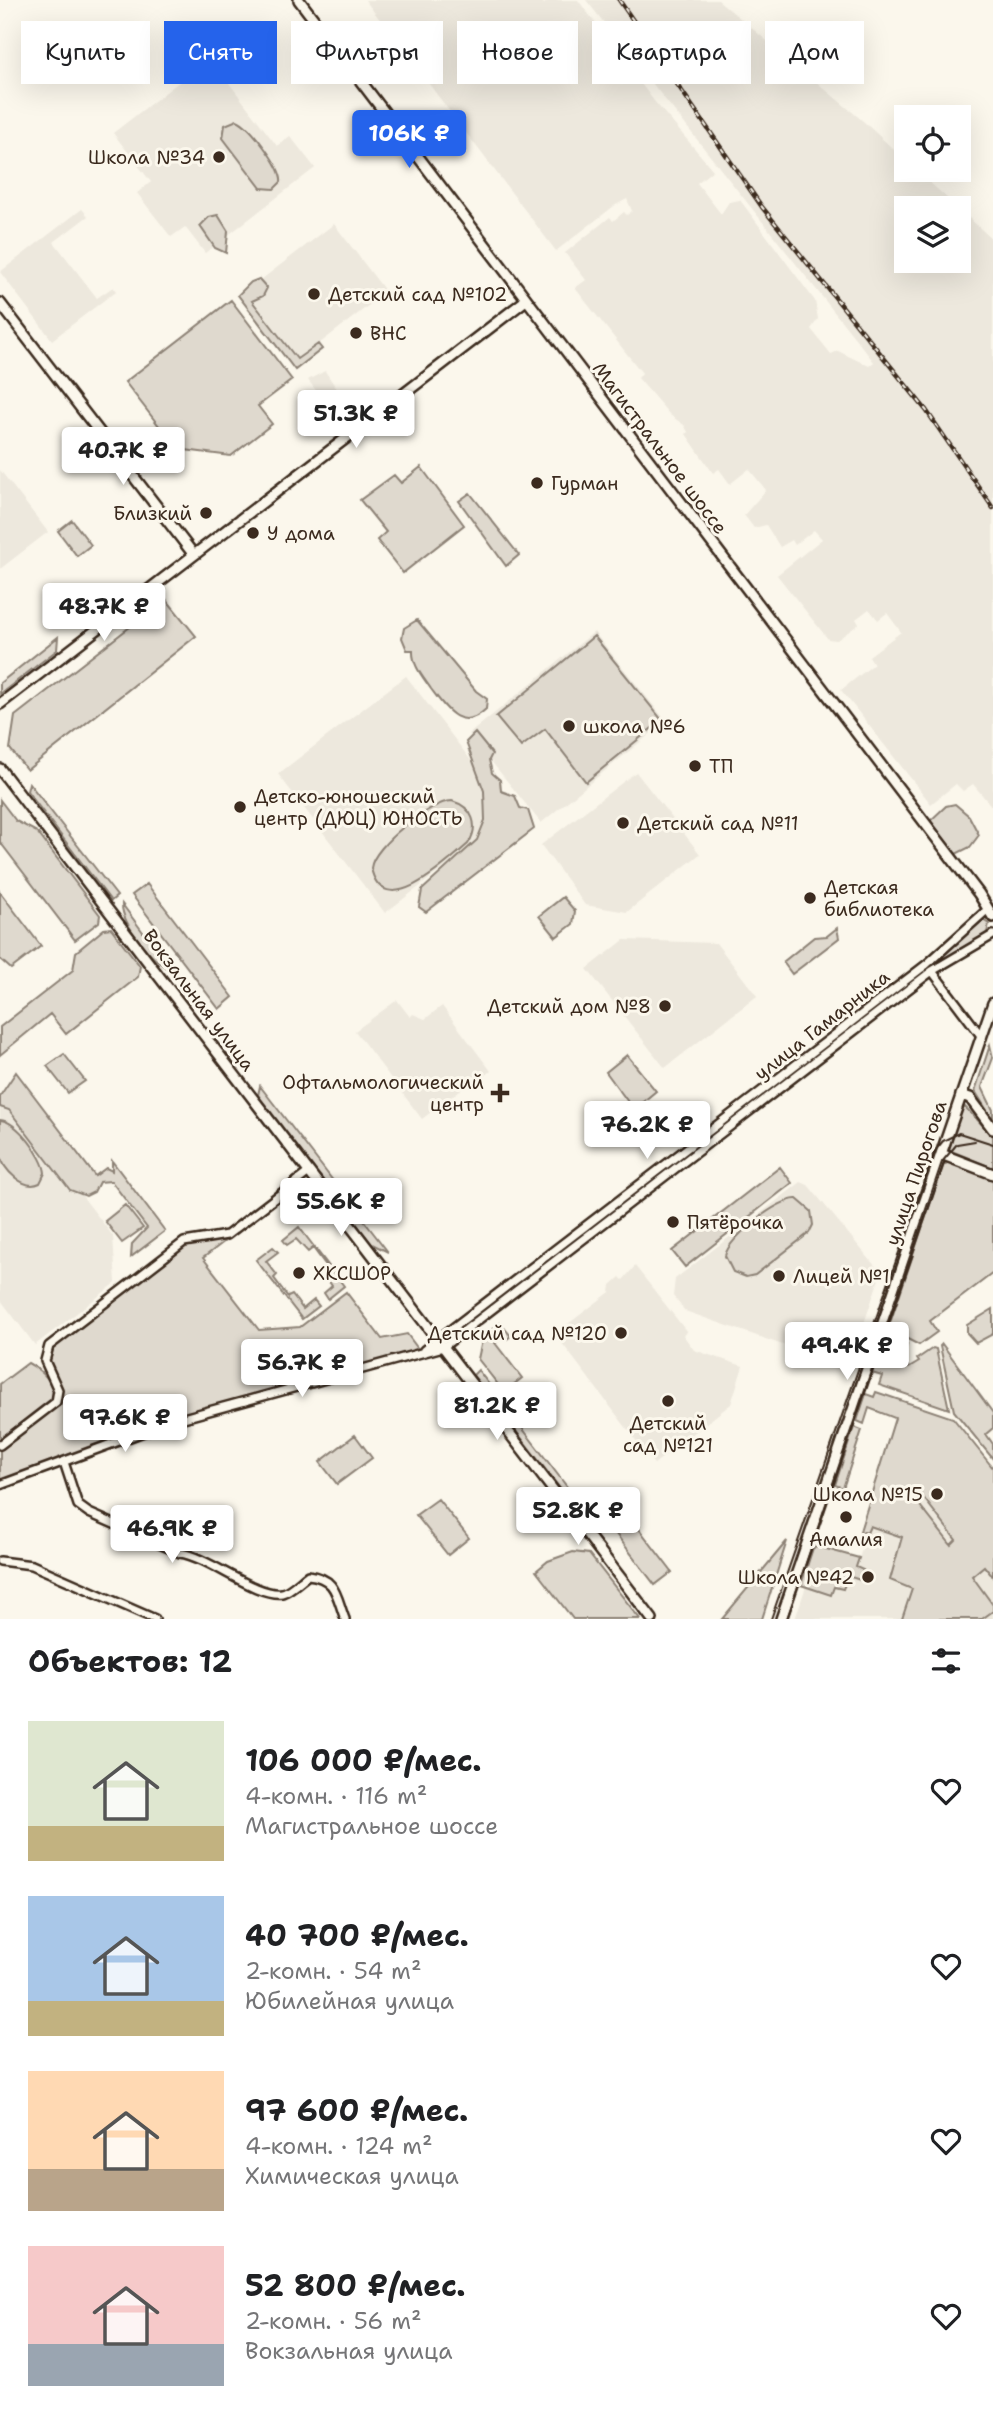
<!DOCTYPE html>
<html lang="ru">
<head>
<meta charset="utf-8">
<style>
	body { margin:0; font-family:"Shantell Sans",sans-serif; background:#f2f2f2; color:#202124; height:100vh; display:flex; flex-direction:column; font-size:26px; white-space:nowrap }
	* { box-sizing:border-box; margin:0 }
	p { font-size:23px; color:#757577 }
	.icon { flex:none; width:38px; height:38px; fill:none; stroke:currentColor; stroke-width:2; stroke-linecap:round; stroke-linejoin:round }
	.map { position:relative; height:1619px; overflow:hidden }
	.side { display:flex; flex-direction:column; background:#fff; flex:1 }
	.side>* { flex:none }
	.guide { position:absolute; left:21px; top:21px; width:952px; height:63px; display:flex; gap:14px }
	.controls { position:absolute; left:894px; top:105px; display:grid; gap:14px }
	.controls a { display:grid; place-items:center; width:77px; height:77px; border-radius:0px; background:#fff; box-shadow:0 7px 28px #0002; font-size:35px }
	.price { position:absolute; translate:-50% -60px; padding:0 16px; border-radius:7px; background:#fff; color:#222; font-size:23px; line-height:46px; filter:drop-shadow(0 2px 4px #0008) }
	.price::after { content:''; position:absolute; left:50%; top:42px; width:21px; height:16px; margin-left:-10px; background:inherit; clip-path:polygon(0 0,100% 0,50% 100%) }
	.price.current { background:#2563eb; color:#fff }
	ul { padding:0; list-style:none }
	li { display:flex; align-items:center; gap:21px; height:175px; padding:0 28px }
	li span { display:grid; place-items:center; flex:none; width:196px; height:140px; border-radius:0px; color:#555 }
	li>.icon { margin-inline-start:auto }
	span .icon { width:84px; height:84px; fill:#fffc; stroke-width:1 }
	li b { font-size:30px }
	h2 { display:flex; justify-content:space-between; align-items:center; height:84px; padding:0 28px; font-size:30px }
	.chip { padding:0 24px; border-radius:0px; background:#fff; box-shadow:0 7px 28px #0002; font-size:24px; line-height:63px }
	.chip.current { background:#2563eb; color:#fff }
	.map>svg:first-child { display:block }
</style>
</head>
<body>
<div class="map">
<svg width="993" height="1619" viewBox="0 0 993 1619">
	<rect width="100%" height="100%" fill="#fbf7ec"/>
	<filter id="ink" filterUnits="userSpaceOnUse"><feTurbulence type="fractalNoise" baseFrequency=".0143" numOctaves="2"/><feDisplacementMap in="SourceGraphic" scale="14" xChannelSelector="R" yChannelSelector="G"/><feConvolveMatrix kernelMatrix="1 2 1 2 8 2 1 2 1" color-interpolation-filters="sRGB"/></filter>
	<g filter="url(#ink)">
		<path fill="#ede8dd" d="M365,0H541L544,4L549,0H578L654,101L713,170L697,183L721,214L729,202L740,200L815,301L818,319L811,329L831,354L838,351L869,366L874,362L586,0H718L863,121L906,161V170H916L958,208H906V261H959V209L993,240V808L973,784L963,791L956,784L931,804L841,690L874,664L869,656L901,632L887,613L878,620L869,609L856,619L859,624L837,640L828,639L777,575L822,539L814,530L795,545L792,540L780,547L766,525L754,528L744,515L766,490L749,469L730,484L719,469L713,473L686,434L688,432L684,425L670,415L638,378L642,373L575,288L586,280L565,253L610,217L613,221L624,212L627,215L632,211L627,199L614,206L556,251Z
			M210,58L277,146L290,136L315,168L205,253L185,227L171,237L137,193L151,182L113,133Z
			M82,209L88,216L54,242L97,298L113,287L116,291L52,340L0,272Z
			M334,224L386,292L293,364L241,295Z
			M325,371L337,389L345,390L352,398L333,413L308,380Z
			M0,470L48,532L0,569Z
			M594,632L666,721L541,823L469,734Z
			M406,676L513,815L385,913L278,774Z
			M636,772L700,854L627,912L585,905L541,845Z
			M624,940L716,943L757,996L665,1068L587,969Z
			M397,1000L410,1017L413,1014L425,1019L442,1006L491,1071L475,1084L472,1081L422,1119L355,1031Z
			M6,1097L113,1236L116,1283L35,1345L0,1299V1101Z
			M801,1182L808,1185L881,1273L849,1368L685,1311L673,1296L675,1279Z
			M635,1266L687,1332L683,1335L694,1350L743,1366L731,1404L654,1464L555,1334L610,1292L611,1285L620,1277L623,1280Z
			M953,1418L993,1468V1619H795L819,1547L859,1558L904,1429Z"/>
		<path fill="#dfd9ce" stroke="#8d8276" stroke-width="2" fill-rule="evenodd" d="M237,120C250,125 283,169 281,182L274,189L261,188L223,138L225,125Z
			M218,215L228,231L226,253L215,248L200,226L209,217Z
			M259,279L267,288L263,296L252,301L297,359L318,344L322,349L295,370L238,295L251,282Z
			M231,300L292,380L258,406L272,424L231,456L177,449L125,382Z
			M421,467L464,525L403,573L377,540L386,532L360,500L394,475L401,483Z
			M470,493L519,555L506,566L459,501Z
			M72,520L91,545L77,556L58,531Z
			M166,599L196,636L27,770L10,749L15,716Z
			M417,620L476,691L487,699L486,709C461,733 446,709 431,689C423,677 412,665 413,650H407L402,638L404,628Z
			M594,636L662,720L586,782L545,729L521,747L496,717Z
			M58,637L57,650L0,694V683Z
			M475,733L492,754L489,760L492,773L500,780L501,791L515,796L520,808L528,810L534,829L426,912L419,907L422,890L477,840L485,820L484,791L466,742Z
			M29,783L117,896L111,901L27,791Z
			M0,800L16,821L37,832L100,915L99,922L75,940L0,842Z
			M452,801C473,807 480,826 468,844C448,862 383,924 371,868C373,846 431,801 452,801Z
			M955,804L969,816L979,835L970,847L956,854L930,821L946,806Z
			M147,884L233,997L219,1009L132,895Z
			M0,892L41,946L11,969L0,959Z
			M563,897L575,911L573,924L556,937L539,916Z
			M122,904L172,971C154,963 121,924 122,904Z
			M983,920L989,924L987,933L930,969L781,1082Z
			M111,928L140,966L138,977L66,1034L50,1014L0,1055V1027L73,970L76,952L104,929Z
			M837,928L839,938L792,974L783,962L814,937L827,936Z
			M990,1045L993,1058L982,1087L993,1110V1120L975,1091Z
			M64,1054L85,1081L68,1093L47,1066Z
			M627,1055L656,1091L638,1106H631L606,1072Z
			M16,1072L95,1176L106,1168L112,1171V1161L165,1231L131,1257L132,1244L147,1228L111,1181L99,1182L94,1192L86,1196L70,1190L9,1110L0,1107V1096Z
			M260,1086L388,1252L372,1244L258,1095Z
			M965,1107L993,1136V1168L949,1150L960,1111Z
			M0,1120C17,1121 44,1157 45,1173L40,1183C24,1191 3,1170 0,1154C0,1144 0,1131 0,1120Z
			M951,1160L993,1178V1273L930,1321L937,1332L919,1345L888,1329L943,1166Z
			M780,1167L792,1183L685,1267L672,1251Z
			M797,1199L811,1211L813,1225L809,1233L755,1275L746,1277L733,1272L725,1256C728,1238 779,1198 797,1199Z
			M125,1205L143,1228L122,1243L105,1221Z
			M299,1227L344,1286L328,1299L324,1293L332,1286L322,1271L327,1267L313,1248L308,1252L296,1239L287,1245L283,1240Z
			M229,1238L203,1258L259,1330L300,1327L346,1292L382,1339L407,1334L421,1353L176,1420L0,1485V1445L56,1402L58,1389L45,1361L49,1346L184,1242Z
			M273,1247L278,1252L266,1261L277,1275L274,1278L288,1297L292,1295L303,1309L314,1300L319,1306L302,1319L256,1260Z
			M993,1309V1334L976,1343L967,1333V1325Z
			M500,1323L511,1336L507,1339L504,1336L495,1343L522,1378L504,1392L478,1359L483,1336Z
			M886,1334L907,1344L903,1360L909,1368L919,1362L917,1359L933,1348L936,1349L949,1409L879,1385L882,1376L872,1373Z
			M942,1344L993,1413V1428L986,1434L993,1444V1459L954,1411L940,1346Z
			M28,1363C41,1370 53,1380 55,1396L0,1439V1384Z
			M478,1370L574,1496L569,1500L473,1375Z
			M876,1392L953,1418L993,1468V1577L984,1566L972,1576L993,1605V1611L982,1619H902L912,1589L890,1580L902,1537L870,1526L867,1533L860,1531L895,1418L869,1408L864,1424L857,1421L866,1394L874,1397ZM916,1488L956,1540L951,1545L910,1493Z
			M854,1427L862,1430L843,1488L835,1485Z
			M355,1435L372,1458L337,1484L320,1462Z
			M610,1491L672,1572L655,1585L593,1504Z
			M438,1499L469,1538L448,1555L416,1515Z
			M787,1541L762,1619H722Z
			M819,1547L859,1558L856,1567L863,1570L860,1580L848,1576L843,1589L834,1587L831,1595L801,1585L813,1548Z
			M573,1552L589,1554L640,1619H573L536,1571L548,1561Z"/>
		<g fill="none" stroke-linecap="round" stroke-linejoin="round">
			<g stroke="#3b2a1e" stroke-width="12">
				<path id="minor" d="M932,971L982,1037
					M424,1350L927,964L988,909
					M0,1445L56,1402L58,1390L45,1361L49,1346L184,1242L227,1235L309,1172
					M64,1462L78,1505L89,1513L180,1553C209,1557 256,1597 282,1593C289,1592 301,1580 308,1575C337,1578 336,1596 345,1619
					M0,1485L176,1420L443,1347L932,971L993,935
					M0,1561L32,1565L155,1619"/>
			</g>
			<g stroke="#3b2a1e" stroke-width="14">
				<path id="major" d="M299,0L979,894L993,917
					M0,303L194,555
					M0,704L526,300
					M0,769L652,1619
					M961,1095L970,1098L993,1129
					M941,1154L993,1174
					M781,1619L993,1003"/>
			</g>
			<use href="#minor" stroke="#fbf7ec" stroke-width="7"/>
			<use href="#major" stroke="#fbf7ec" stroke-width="9"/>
			<path stroke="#3b2a1e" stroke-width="2" d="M771,1619L934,1152L943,1141L959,1133L993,1144
				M787,1619L942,1162L957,1144L975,1141"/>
			<g stroke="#3b2a1e" stroke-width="4.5">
				<path id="rail" d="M619,0L762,207L926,410L993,508"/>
			</g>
			<use href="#rail" stroke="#fbf7ec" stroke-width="2" stroke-dasharray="5" stroke-linecap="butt"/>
		</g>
	</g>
	<g fill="#3b2a1e" stroke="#fbf7ec" stroke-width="2.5">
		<circle cx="219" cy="157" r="7"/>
		<circle cx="314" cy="294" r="7"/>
		<circle cx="356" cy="333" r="7"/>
		<circle cx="537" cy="483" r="7"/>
		<circle cx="206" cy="513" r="7"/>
		<circle cx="253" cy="533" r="7"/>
		<circle cx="569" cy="726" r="7"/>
		<circle cx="695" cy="766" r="7"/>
		<circle cx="240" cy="807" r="7"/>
		<circle cx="623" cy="823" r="7"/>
		<circle cx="810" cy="898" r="7"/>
		<circle cx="665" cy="1006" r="7"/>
		<path d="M496.5 1082.5h7v7h7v7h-7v7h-7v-7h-7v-7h7z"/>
		<circle cx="673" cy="1222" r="7"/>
		<circle cx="299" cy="1273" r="7"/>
		<circle cx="779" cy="1276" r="7"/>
		<circle cx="621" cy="1333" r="7"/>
		<circle cx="668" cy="1401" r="7"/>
		<circle cx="937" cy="1494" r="7"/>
		<circle cx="846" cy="1517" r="7"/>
		<circle cx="868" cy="1577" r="7"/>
	</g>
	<g text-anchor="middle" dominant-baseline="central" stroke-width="6" stroke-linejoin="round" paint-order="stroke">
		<g font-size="19" fill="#3b2a1e" stroke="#fbf7ec" text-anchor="start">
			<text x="205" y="157" text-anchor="end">Школа №34</text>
			<text x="328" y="294">Детский сад №102</text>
			<text x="370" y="333">ВНС</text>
			<text x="551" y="483">Гурман</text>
			<text x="192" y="513" text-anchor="end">Близкий</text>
			<text x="267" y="533">У дома</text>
			<text x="583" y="726">школа №6</text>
			<text x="709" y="766">ТП</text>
			<text x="254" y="796">Детско-юношеский<tspan x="254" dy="22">центр (ДЮЦ) ЮНОСТЬ</tspan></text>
			<text x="637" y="823">Детский сад №11</text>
			<text x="824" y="887">Детская<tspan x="824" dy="22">библиотека</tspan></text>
			<text x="651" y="1006" text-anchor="end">Детский дом №8</text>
			<text x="484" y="1082" text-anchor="end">Офтальмологический<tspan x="484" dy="22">центр</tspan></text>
			<text x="687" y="1222">Пятёрочка</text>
			<text x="313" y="1273">ХКСШОР</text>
			<text x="793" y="1276">Лицей №1</text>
			<text x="607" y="1333" text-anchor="end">Детский сад №120</text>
			<text x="668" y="1423" text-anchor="middle">Детский<tspan x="668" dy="22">сад №121</tspan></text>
			<text x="923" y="1494" text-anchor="end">Школа №15</text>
			<text x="846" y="1539" text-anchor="middle">Амалия</text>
			<text x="854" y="1577" text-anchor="end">Школа №42</text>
		</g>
		<g font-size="19" fill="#3b2a1e" stroke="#fbf7ec">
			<text transform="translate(660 448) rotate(53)">Магистральное шоссе</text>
			<text transform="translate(199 1000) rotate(53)">Вокзальная улица</text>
			<text transform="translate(822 1025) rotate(-38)">улица Гамарника</text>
			<text transform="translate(916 1173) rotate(-71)">улица Пирогова</text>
		</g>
	</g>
</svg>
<div class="controls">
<a><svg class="icon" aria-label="locate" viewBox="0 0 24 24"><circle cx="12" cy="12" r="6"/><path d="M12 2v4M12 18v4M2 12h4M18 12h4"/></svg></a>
<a><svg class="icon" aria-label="layers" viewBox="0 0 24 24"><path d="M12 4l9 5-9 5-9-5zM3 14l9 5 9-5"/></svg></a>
</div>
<b class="price current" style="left:409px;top:170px">106K ₽</b>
<b class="price" style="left:356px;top:450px">51.3K ₽</b>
<b class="price" style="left:123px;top:487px">40.7K ₽</b>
<b class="price" style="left:104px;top:643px">48.7K ₽</b>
<b class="price" style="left:647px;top:1161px">76.2K ₽</b>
<b class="price" style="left:341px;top:1238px">55.6K ₽</b>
<b class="price" style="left:847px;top:1382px">49.4K ₽</b>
<b class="price" style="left:302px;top:1399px">56.7K ₽</b>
<b class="price" style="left:497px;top:1442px">81.2K ₽</b>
<b class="price" style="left:125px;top:1454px">97.6K ₽</b>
<b class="price" style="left:578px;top:1547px">52.8K ₽</b>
<b class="price" style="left:172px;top:1565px">46.9K ₽</b>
<div class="guide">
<a class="chip">Купить</a>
<a class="chip current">Снять</a>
<a class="chip">Фильтры</a>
<a class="chip">Новое</a>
<a class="chip">Квартира</a>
<a class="chip">Дом</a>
</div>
</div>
<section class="side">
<h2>Объектов: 12<svg class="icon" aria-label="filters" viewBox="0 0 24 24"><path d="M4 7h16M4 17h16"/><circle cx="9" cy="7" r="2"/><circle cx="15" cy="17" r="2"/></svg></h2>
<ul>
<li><span style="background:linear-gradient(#dfe7d0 75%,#c2b280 0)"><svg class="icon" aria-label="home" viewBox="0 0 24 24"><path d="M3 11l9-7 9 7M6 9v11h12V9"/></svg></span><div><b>106 000 ₽/мес.</b><p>4-комн. · 116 m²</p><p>Магистральное шоссе</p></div><svg class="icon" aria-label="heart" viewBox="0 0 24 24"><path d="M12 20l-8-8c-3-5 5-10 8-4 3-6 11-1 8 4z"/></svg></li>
<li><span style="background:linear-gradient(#a9c7e8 75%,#c2b280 0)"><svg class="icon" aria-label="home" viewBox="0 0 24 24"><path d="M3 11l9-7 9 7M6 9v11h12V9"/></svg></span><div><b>40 700 ₽/мес.</b><p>2-комн. · 54 m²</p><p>Юбилейная улица</p></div><svg class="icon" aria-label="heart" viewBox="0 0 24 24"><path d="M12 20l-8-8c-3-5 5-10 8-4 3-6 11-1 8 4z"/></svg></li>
<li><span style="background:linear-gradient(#ffd9b3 70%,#b9a48a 0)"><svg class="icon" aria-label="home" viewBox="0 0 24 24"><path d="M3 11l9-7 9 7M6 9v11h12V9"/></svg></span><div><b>97 600 ₽/мес.</b><p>4-комн. · 124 m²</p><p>Химическая улица</p></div><svg class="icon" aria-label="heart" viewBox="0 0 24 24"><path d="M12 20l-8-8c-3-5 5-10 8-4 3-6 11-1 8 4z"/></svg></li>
<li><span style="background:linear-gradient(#f6c9c9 70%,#9aa5b1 0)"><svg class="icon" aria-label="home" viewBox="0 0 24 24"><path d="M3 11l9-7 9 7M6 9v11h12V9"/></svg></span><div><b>52 800 ₽/мес.</b><p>2-комн. · 56 m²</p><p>Вокзальная улица</p></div><svg class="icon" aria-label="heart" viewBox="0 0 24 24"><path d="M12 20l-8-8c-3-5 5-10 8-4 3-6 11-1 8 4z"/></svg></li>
</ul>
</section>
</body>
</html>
